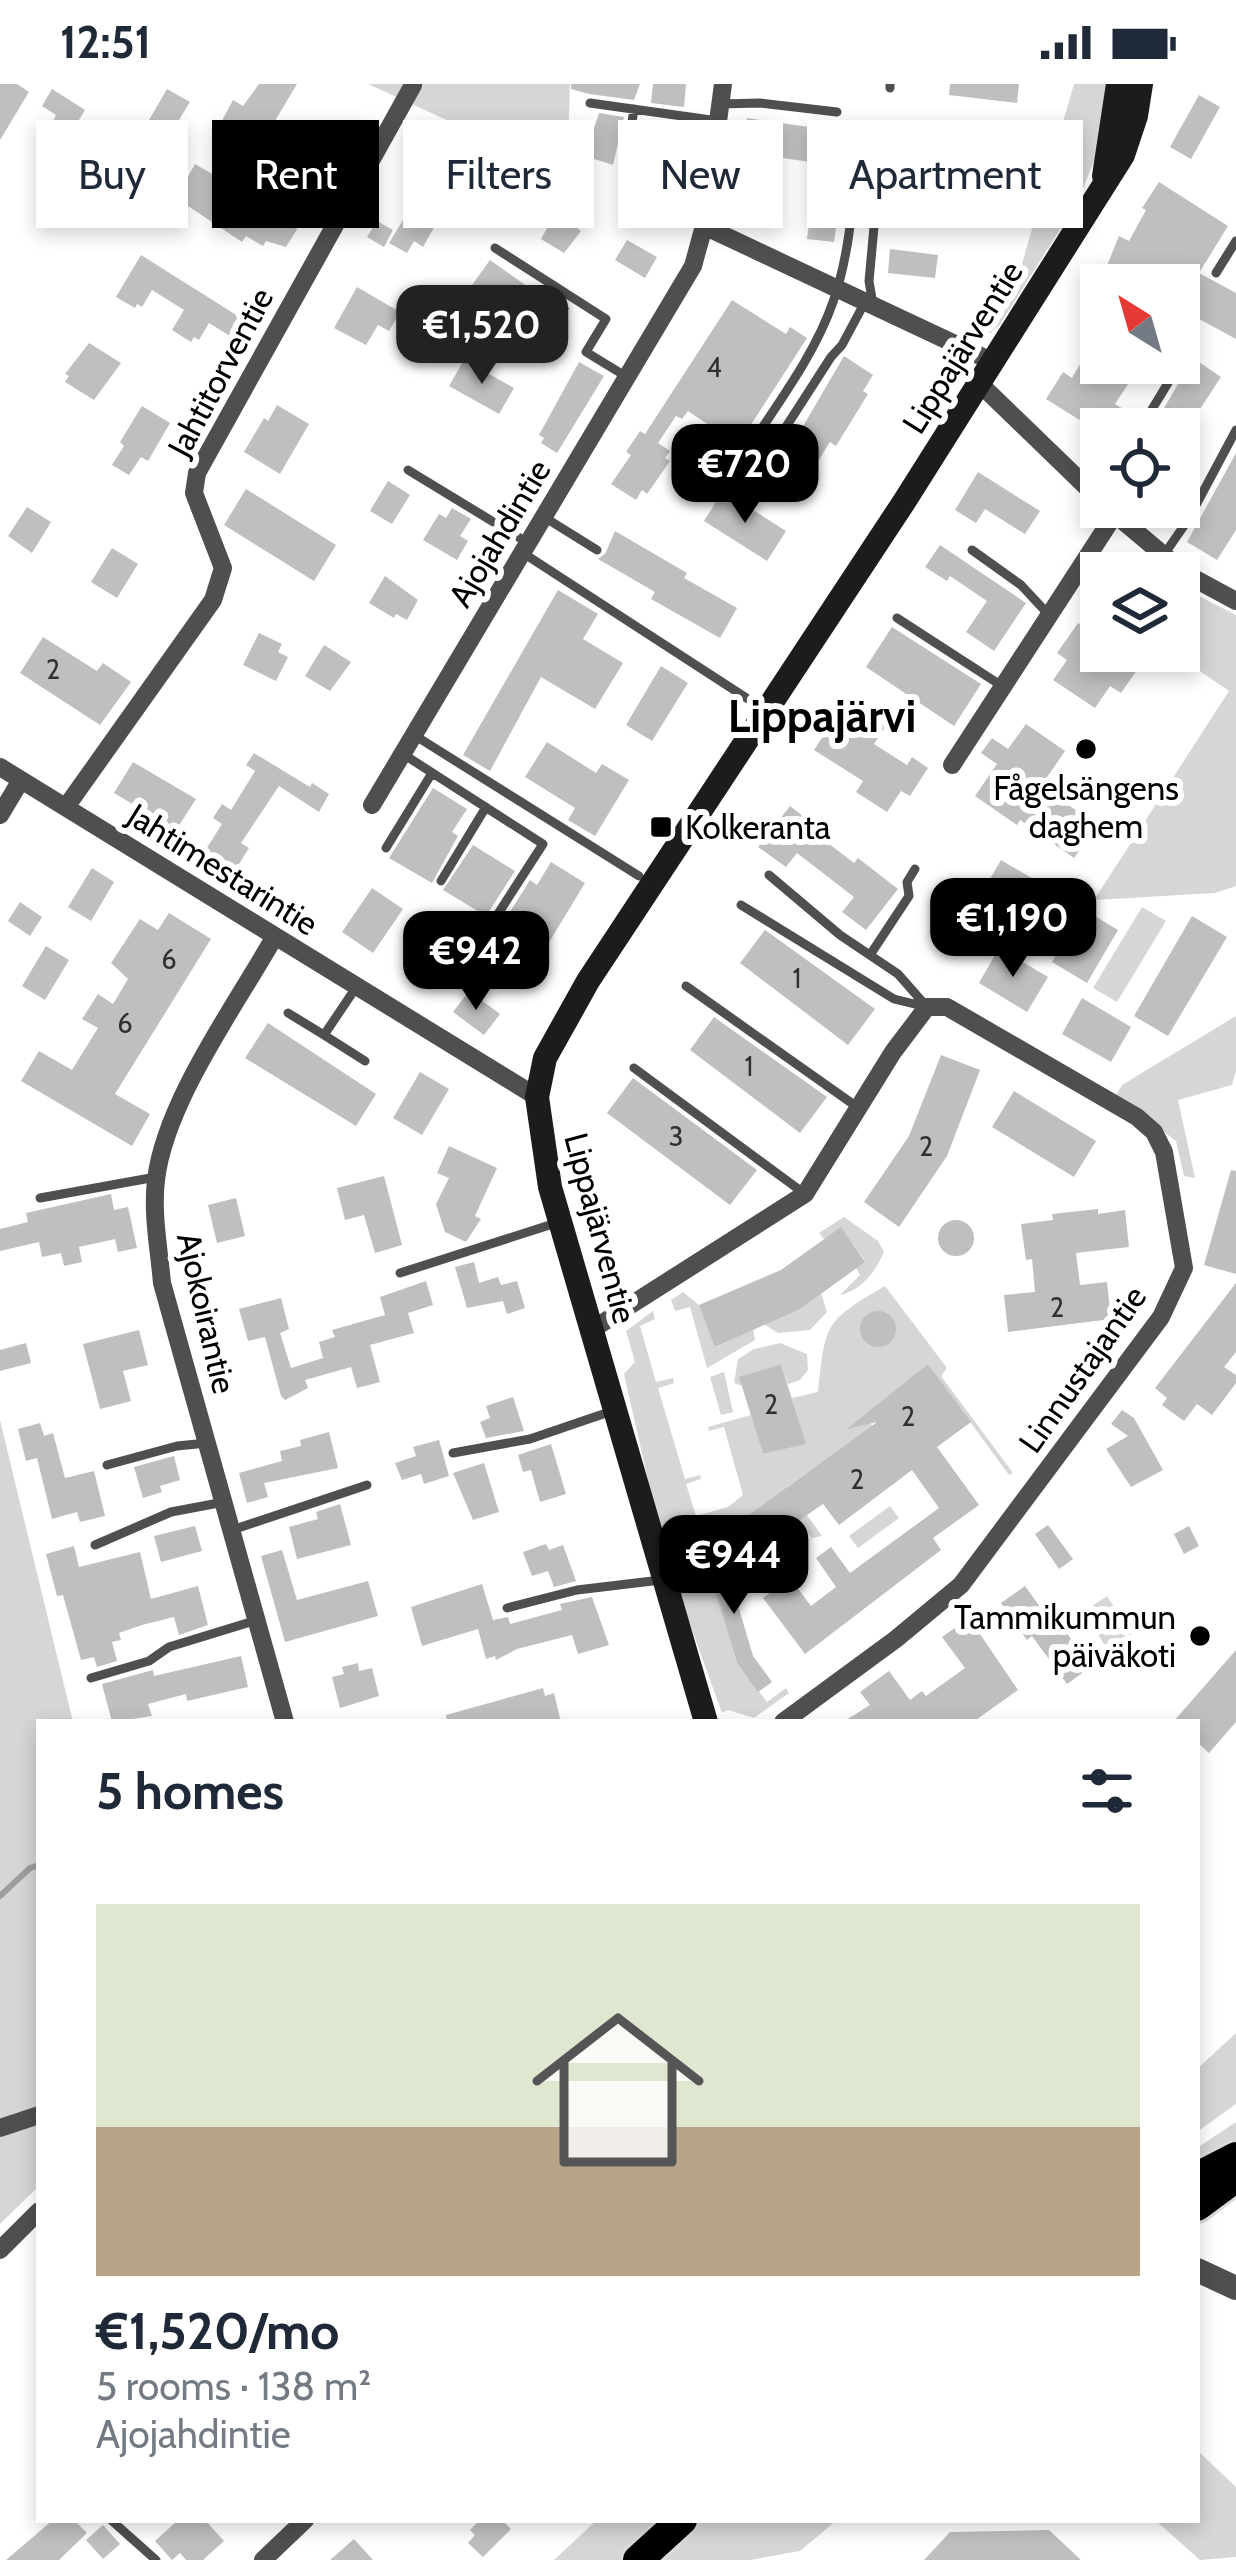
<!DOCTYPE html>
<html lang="en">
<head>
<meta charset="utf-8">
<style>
	body { margin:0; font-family:Cabin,sans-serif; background:#f6f6f7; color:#1f2937; height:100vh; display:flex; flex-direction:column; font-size:45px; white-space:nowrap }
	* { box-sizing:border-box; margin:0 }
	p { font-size:39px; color:#747a83 }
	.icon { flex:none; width:66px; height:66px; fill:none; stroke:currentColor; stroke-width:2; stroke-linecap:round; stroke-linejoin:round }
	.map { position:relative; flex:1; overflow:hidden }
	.drawer { position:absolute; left:36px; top:1635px; width:1164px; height:804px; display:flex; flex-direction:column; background:#fff; border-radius:0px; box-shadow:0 6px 18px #0003 }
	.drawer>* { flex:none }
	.hud { position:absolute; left:36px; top:36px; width:1164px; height:108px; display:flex; gap:24px }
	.needle { width:78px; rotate:323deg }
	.tools { position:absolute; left:1080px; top:180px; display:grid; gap:24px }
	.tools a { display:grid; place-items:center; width:120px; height:120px; border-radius:0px; background:#fff; box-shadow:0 6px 18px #0003; font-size:60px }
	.price { position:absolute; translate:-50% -102px; padding:0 27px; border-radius:24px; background:#000; color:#fff; font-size:39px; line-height:78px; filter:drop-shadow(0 3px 6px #0008) }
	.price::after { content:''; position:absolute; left:50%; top:72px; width:36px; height:27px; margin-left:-18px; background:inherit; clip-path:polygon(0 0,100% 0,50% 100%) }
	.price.selected { background:#222; color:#fff }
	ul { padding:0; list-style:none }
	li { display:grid; align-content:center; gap:24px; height:636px; padding:0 60px }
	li+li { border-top:3px solid #e0e1e3 }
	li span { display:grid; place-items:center; height:372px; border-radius:0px; color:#555 }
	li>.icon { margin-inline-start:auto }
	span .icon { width:216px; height:216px; fill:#fffc; stroke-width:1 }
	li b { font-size:51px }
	h2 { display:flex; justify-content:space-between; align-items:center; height:144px; padding:0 60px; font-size:51px }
	.chip { padding:0 42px; border-radius:0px; background:#fff; box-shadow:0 6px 18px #0003; font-size:42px; line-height:108px }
	.chip.selected { background:#000; color:#fff }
	.status { display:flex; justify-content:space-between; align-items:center; height:84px; padding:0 60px; background:#fff; direction:ltr }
	.status svg { height:33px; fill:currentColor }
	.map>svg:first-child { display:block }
</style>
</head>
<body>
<div class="status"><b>12:51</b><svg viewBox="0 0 49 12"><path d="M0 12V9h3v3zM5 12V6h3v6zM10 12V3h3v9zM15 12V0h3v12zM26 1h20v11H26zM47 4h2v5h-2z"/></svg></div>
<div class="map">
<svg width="1236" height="2476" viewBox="0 0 1236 2476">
	<rect width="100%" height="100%" fill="#fff"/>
	<path fill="#d6d6d6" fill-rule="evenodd" d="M368,0H570L567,91Z
		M1074,0H1111L1098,67L1078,117L999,242L990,249L971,253L985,223L1021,183Z
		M1179,502L1236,531V802L1215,809L1094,816L1229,607L1170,567H1179Z
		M1046,799L1067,811L1033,868L1013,856Z
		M1142,823L1166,837L1117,918L1093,904Z
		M1236,932V987L1232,1001L1178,1016L1195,1094L1184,1092L1176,1057L1116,1011L1122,1001Z
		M844,1133L878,1157L884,1168C875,1188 862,1206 840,1211L860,1191L856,1184L865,1177L841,1144L824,1155L819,1149Z
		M885,1202L947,1284L941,1292L1013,1389L1009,1391L928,1280L865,1332L899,1377L882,1386L857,1353L787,1403L822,1452L812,1454L771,1416L744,1435L750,1444L703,1462L737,1579L767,1618L786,1604L789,1609L754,1634L728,1626L722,1629L665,1471L624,1290L635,1278L626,1247L653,1227L655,1235L640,1242L656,1298L673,1294L674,1299L658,1304L685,1395L700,1391L701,1395L686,1400L696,1432L728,1423L743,1411L724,1343L709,1347L708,1343L751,1331L763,1370L805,1360L792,1314L818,1308C826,1240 823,1238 885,1202ZM878,1227L892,1234L896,1245L893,1255L878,1263L863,1254C858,1241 864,1229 878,1227Z
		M683,1208L699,1221L716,1263L753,1245L755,1256L707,1284L690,1223L675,1227L671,1216Z
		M821,1209L827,1228L810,1246L778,1249L764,1240Z
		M780,1259L807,1270L808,1286L800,1296L788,1300L781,1280L740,1293L742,1302L734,1299L738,1275L754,1265Z
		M724,1288L733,1328L721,1331L710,1293Z
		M0,1336L73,1638H39V2102L0,2140Z
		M890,1422L899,1434L858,1464L849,1452Z
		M1107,1512L1132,1551L1108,1566L1083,1528Z
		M1236,1949V2020L1197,2048V1985Z
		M1236,2038V2058L1197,2082V2064Z
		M1197,2366L1236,2403V2473L1200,2476L1155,2436H1197Z
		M597,2436H665L621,2476H554Z
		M701,2436H837L800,2467L750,2476H657Z"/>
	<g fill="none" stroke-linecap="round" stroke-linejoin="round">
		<path stroke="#9d9d9d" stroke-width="6" d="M0,1812L30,1784L39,1781"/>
	</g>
	<path fill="#bfbfbf" d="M0,0H17L29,8L0,56Z
		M259,0H297L257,67L217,46L233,16L243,22Z
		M571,0H640L634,16L589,10L571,5Z
		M653,0H686L684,23L651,19Z
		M950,0H1019L1017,19L949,11Z
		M52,5L85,26L71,49L53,37L56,31L42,22Z
		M167,5L190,18L171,49L149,36Z
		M1199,11L1220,23L1191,75L1170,63Z
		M599,29L624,33L613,81L585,72Z
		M747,34L823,45L824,36L852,38L834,158L807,155L817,79L742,68Z
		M649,36L682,41L676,108L641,103Z
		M94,49L128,68L96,124L74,112L65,127L42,114L61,80L73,87Z
		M440,54L526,101L500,144L473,127L488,102L431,70Z
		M195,80L235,103L232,108L273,132L275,128L299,142L286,163L266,157L263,162L246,152L242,158L176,114Z
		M896,92L976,104L971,137L891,125Z
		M1159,98L1228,142L1199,189L1236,209V255L1179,224V201H1138L1106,184L1119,152L1129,157L1146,126L1142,124Z
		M563,116L587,130L578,145L581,147L564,169L541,155Z
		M411,123L436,140L423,163L414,157L407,169L389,159Z
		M377,137L393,146L384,163L367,153Z
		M627,156L657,173L645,194L615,176Z
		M890,165L938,171L935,194L888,189Z
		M141,171L249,239L238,257L209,239L199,256L194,253L191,258L172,246L184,226L152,206L142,223L137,220L135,224L116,213Z
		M490,176L531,205H543L570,224L546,258L467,208Z
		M357,203L400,228L389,247L378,241L366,261L334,244Z
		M732,216L786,250L790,243L807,254L723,384L709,375L719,360L711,355L716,346L688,327L682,335L676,332L658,359L670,367L665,374L670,377L647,410L642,406L636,416L611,400L631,371L626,368L640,347L645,350Z
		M1101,244V279H1170L1158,298L1138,285L1115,320L1125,326L1113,345H1094L1046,315L1063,288L1072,294Z
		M89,259L121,279L94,316L65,298L69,292L65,290Z
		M844,272L873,291L863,307L868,310L836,362L830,358L795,414L763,395L798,341L802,344Z
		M1193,274L1221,293L1187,345H1152Z
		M464,276L514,304L499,330L449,302Z
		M579,278L604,292L557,369L541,359L544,354L539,351Z
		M277,321L309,340L280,390L244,368L264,334L268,337Z
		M142,322L170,339L148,377L141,373L129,391L112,381L124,362L120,358Z
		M1236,369V446L1217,476L1187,458Z
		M978,388L1040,427L1025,450L985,425L976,439L955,426Z
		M388,397L410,411L392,440L370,427Z
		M246,405L336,461L314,497L224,441Z
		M723,407L786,447L767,477L704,437Z
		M27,423L51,438L32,469L8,452Z
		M452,424L471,435L460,452L468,457L457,476L423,456L439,430L446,434Z
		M615,447L687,489L684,494L737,524L720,554L651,515L655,508L598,475L605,470Z
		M940,461L1026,519L994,567L966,548L987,517L950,492L947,497L925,483Z
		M112,464L138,480L117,514L91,498Z
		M385,492L418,516L407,536L396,530L394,534L369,519Z
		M558,506L598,530L583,555L623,579L595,625L541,593L490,687L463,671Z
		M1101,523V567H1124L1142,579L1121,609L1110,602L1095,624L1053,596L1067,576L1057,569L1078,539L1087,545Z
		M892,543L981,600L954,642L866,583Z
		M259,549L282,560L278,568L288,573L276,597L243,581Z
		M43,553L97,587L103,579L131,598L100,641L20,589Z
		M324,561L351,578L330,607L305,592Z
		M661,582L688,599L652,657L626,641Z
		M841,624L865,639L870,632L886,642L874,660L907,681L912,673L928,684L910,712L901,707L887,728L856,708L863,697L814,666Z
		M1026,640L1065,667L1041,702L1097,741L1074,774L1020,736L1017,741L975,712L997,680L981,669L992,654L1008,665Z
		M547,658L596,689L602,680L629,696L595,752L568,736L575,724L525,693Z
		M254,669L310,703L312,699L329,710L319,728L279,702L241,759L249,764L229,796L210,784L215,777L203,770L222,740L213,734L222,720L231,726L255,687L246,681Z
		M133,678L196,715L176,746L114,709Z
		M433,704L467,725L452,748L458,752L432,799L389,774Z
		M790,722L828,752L824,756L854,779L858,774L898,805L866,846L842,828L854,813L797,769L786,783L758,763Z
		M473,761L515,787L486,832L443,806Z
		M1001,776L1035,796L1004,849L970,829Z
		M551,778L585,799L542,870L501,842L530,796L537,801Z
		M92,784L114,798L91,837L68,823Z
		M372,804L403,825L373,869L342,848Z
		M20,818L42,833L30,852L8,837Z
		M1083,825L1118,846L1087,899L1052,878Z
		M169,829L211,855L115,1010L150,1030L132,1062L21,997L39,967L72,986L98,944L82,935L98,910L113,920L128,895L111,879L140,835L158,846Z
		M1192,832L1227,853L1168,952L1134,932Z
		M765,846L875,925L848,961L740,879Z
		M46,862L69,876L45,916L22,902Z
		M999,864L1048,893L1027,928L979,899Z
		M469,907L500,930L484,951L453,928Z
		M1082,914L1131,943L1111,978L1062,950Z
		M714,933L827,1013L800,1049L690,966Z
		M268,939L376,1010L356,1042L245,974Z
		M941,971L980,986L947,1072L899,1143L864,1118L909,1052Z
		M420,988L449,1005L422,1051L393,1034Z
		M633,994L757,1086L730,1121L607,1029Z
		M1014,1007L1096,1057L1074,1093L992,1043Z
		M449,1062L497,1084L475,1132L481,1135L466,1158L445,1148L436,1120L449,1094L437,1089Z
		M1231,1086L1236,1087V1190L1204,1181Z
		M384,1092L402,1161L375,1169L364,1131L345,1136L337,1104Z
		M111,1110L114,1126L128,1123L137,1164L118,1168L115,1155L79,1163L82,1178L64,1182L61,1169L42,1173L39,1158L0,1167V1145L28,1138L26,1129Z
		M236,1114L245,1152L217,1159L208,1121Z
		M1098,1125V1130L1125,1126L1129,1163L1076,1169L1080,1201L1107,1198L1111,1235L1008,1248L1004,1211L1035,1208L1032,1175L1026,1176L1021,1140L1053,1136L1052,1130Z
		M938 1154a18 18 0 1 1 36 0a18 18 0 1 1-36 0Z
		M841,1143L865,1178L800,1225L715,1263L699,1221L781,1186Z
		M474,1178L479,1199L498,1193L501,1201L517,1197L525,1224L507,1230L503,1217L467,1224L455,1183Z
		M426,1197L433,1221L408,1229L414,1249L370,1261L380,1298L357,1304L351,1283L305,1296L308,1304L285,1316L281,1312L265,1253L248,1257L239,1225L281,1214L289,1245L280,1249L291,1284L323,1274L319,1258L335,1253L332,1246L385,1231L380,1213Z
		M1236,1199V1268L1224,1283L1236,1291V1299L1212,1331L1197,1320L1184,1337L1162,1321L1167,1314L1155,1304Z
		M860 1245a18 18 0 1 1 36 0a18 18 0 1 1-36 0Z
		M139,1246L148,1281L123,1287L131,1317L100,1325L83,1260Z
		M26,1259L31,1279L0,1287V1266Z
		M781,1280L806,1360L763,1370L739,1293Z
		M928,1280L971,1338L937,1363L979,1421L933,1454L941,1466L805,1570L763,1514L790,1494L811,1522L836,1503L816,1474L831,1463L850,1489L939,1424L912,1386L839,1441L823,1420L791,1442L808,1467L780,1487L746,1440V1433L877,1338L847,1345Z
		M513,1313L524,1347L486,1354L480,1338L490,1334L486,1322Z
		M1122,1326L1134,1334L1163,1386L1131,1403L1106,1365L1128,1352L1111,1340Z
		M40,1339L44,1352L53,1349L65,1394L94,1387L105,1432L80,1438L77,1428L52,1435L37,1374L26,1377L18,1345Z
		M329,1348L338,1384L264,1399L268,1413L247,1419L239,1389L282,1377L280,1367L301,1362L300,1356Z
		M439,1356L449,1392L424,1400L421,1390L402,1396L395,1379L416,1372L413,1363Z
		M551,1360L566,1410L540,1418L531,1386L523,1388L518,1371Z
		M174,1372L180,1396L160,1402L162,1408L143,1414L134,1383Z
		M484,1379L499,1428L473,1436L453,1389Z
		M340,1420L351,1461L297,1475L289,1443L318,1435L316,1428Z
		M1048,1441L1073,1475L1059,1485L1035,1450Z
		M195,1442L202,1467L161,1478L154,1452Z
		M1189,1442L1199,1462L1184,1470L1174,1450Z
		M719,1457L753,1572L772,1598L758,1608L737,1579L702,1462Z
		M546,1460L549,1466L563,1461L576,1497L554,1503L548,1487L532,1492L523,1468Z
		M74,1462L79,1483L140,1468L151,1515L198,1502L208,1541L179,1551L174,1533L142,1541L119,1549L121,1556L112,1558L117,1577L97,1583L94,1573L81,1576L63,1511L57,1512L46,1470Z
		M282,1466L297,1516L368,1497L378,1532L285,1558L261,1472Z
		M482,1500L493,1536L508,1533L510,1540L562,1526L560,1520L592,1513L609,1561L578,1570L572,1551L517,1565L496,1576L495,1572L486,1575L478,1545L422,1562L411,1523Z
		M1025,1502L1059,1549L1064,1545L1091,1583L1067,1600L1032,1552L1027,1556L1001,1519Z
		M969,1534L1018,1606L973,1638H843L870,1621L860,1608L889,1587L910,1616L922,1607L926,1612L965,1584L942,1553Z
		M1236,1566V1638L1209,1669L1197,1658V1638H1173Z
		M241,1572L248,1603L187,1617L186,1610L148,1620L152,1632L112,1638L102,1600L153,1586L154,1592Z
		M358,1579L359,1587L372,1584L379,1612L340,1624L332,1593L344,1590L342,1583Z
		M543,1604L545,1612L554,1609L561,1638H447L446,1631Z
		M53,2436H74L87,2449L59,2476H6Z
		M178,2436H205L224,2457L203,2476H186L180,2469L172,2476L155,2457Z
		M480,2436H502L511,2445L483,2473L468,2459L475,2451L470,2446Z
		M103,2441L120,2460L103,2475L86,2456Z
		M1049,2446L1081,2476H924L950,2448Z
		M354,2455L373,2476H330Z"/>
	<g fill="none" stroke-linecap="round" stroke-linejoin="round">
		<g stroke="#dbdbdb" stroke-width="36">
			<path id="primary" d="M1197,2093L1236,2073
				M1197,2122L1236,2093
				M638,2476L682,2436"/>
		</g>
		<path stroke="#4f4f4f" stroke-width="9" d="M890,4V0
			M590,19L718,37
			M720,20L760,19L837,28
			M625,83L634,25
			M495,164L606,235L586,268L627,293
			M1216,189L1236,157
			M873,221L869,197L879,89
			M1140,345L1185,271
			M762,380L831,273L842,261L865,218
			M738,381C770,329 813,276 833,218C853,161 853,100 861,41
			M408,386L528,459
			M544,433L597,466
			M972,466L1021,501L1048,530
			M523,469L748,615
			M1163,472L1188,436L1236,346
			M897,534L1002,602
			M414,651L639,792
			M403,670L543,760L494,836
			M386,764L432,689
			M769,791L840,851L898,890L927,923
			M441,797L486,723
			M741,821L894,915L927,923
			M870,871L909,812L907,798L915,785
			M357,902L324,951L365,977
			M686,902L860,1025
			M288,929L324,951
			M634,984L805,1110
			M40,1114L156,1093
			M400,1189L556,1139
			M453,1369L530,1355L615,1326
			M107,1381L177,1362L207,1359
			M232,1446L367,1401
			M95,1461L171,1428L224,1418
			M507,1524L577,1506L661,1496
			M91,1594L149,1577L169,1563L257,1536
			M111,2436L156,2476"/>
		<path stroke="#4f4f4f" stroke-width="18" d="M704,142L991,277
			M978,298L1101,417
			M1109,425L1186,490L1236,517
			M952,681L1115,430
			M0,683L537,1013
			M372,721L693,182L704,142L723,0
			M66,723L213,516L223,484L194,409L197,389L413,1
			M0,731L21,696
			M275,852C236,921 165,1018 156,1096C152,1130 159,1165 162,1199L285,1638
			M593,1245L805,1110L893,968L927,923H947L1137,1033L1154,1048L1164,1068L1184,1184L1161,1233L961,1501L896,1555L783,1638
			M0,2044L39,2031
			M0,2166L39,2127
			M263,2476L305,2436"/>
		<path stroke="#4f4f4f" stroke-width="24" d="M1197,2186L1236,2204"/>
		<path stroke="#1c1c1c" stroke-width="24" d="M1104,92L1118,0
			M706,1638L550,1103L537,1013L545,974L588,897L904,418L1123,71L1136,32L1141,0"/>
		<use href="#primary" stroke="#000" stroke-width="30"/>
	</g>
	<g fill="#000" stroke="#fff" stroke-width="4.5">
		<circle cx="1086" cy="665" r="12"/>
		<rect x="649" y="731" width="24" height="24" rx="6"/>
		<circle cx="1200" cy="1552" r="12"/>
	</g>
	<g text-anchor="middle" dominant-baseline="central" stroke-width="12" stroke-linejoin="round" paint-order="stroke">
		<g font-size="27" fill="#303030">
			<text x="714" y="283">4</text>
			<text x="53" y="585">2</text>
			<text x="169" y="875">6</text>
			<text x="797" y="894">1</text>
			<text x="125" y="939">6</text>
			<text x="749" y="982">1</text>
			<text x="676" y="1052">3</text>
			<text x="926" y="1062">2</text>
			<text x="1057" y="1223">2</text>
			<text x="771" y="1320">2</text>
			<text x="908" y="1332">2</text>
			<text x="857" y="1395">2</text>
		</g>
		<g font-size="33" fill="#000" stroke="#fff">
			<text transform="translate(962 263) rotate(-58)">Lippajärventie</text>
			<text transform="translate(220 288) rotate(-62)">Jahtitorventie</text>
			<text transform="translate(499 449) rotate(-59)">Ajojahdintie</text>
			<text transform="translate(223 785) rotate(32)">Jahtimestarintie</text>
			<text transform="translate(601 1144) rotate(75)">Lippajärventie</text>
			<text transform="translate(207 1229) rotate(77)">Ajokoirantie</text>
			<text transform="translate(1082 1285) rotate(-55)">Linnustajantie</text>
		</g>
		<g font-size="33" fill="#000" stroke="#fff">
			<text x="1086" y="704">Fågelsängens<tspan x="1086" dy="38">daghem</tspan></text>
			<text x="685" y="743" text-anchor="start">Kolkeranta</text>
			<text x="1176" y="1533" text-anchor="end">Tammikummun<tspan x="1176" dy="38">päiväkoti</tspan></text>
		</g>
		<g font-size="45" font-weight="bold" fill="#000" stroke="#fff">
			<text x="822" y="632">Lippajärvi</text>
		</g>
	</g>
</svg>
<div class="tools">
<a><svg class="needle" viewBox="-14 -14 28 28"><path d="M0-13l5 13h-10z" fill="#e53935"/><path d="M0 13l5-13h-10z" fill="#747a83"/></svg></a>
<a><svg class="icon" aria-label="locate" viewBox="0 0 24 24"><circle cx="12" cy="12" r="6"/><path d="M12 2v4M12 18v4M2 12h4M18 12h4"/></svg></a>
<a><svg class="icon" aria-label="layers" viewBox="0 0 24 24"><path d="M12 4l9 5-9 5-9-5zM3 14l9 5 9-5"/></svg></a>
</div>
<b class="price selected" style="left:482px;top:303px">€1,520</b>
<b class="price" style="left:745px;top:442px">€720</b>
<b class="price" style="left:1013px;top:896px">€1,190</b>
<b class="price" style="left:476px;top:929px">€942</b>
<b class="price" style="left:734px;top:1533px">€944</b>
<div class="hud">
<a class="chip">Buy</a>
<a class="chip selected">Rent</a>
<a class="chip">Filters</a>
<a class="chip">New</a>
<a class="chip">Apartment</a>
</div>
<section class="drawer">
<h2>5 homes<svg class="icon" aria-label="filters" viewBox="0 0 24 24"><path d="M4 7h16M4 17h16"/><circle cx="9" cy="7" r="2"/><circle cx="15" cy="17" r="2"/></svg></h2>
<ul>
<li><span style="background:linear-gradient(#dfe7d0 60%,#b9a48a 0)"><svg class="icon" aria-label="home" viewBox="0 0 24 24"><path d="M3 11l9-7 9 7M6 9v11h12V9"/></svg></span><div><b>€1,520/mo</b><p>5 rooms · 138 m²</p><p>Ajojahdintie</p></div></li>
</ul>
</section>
</div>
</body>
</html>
